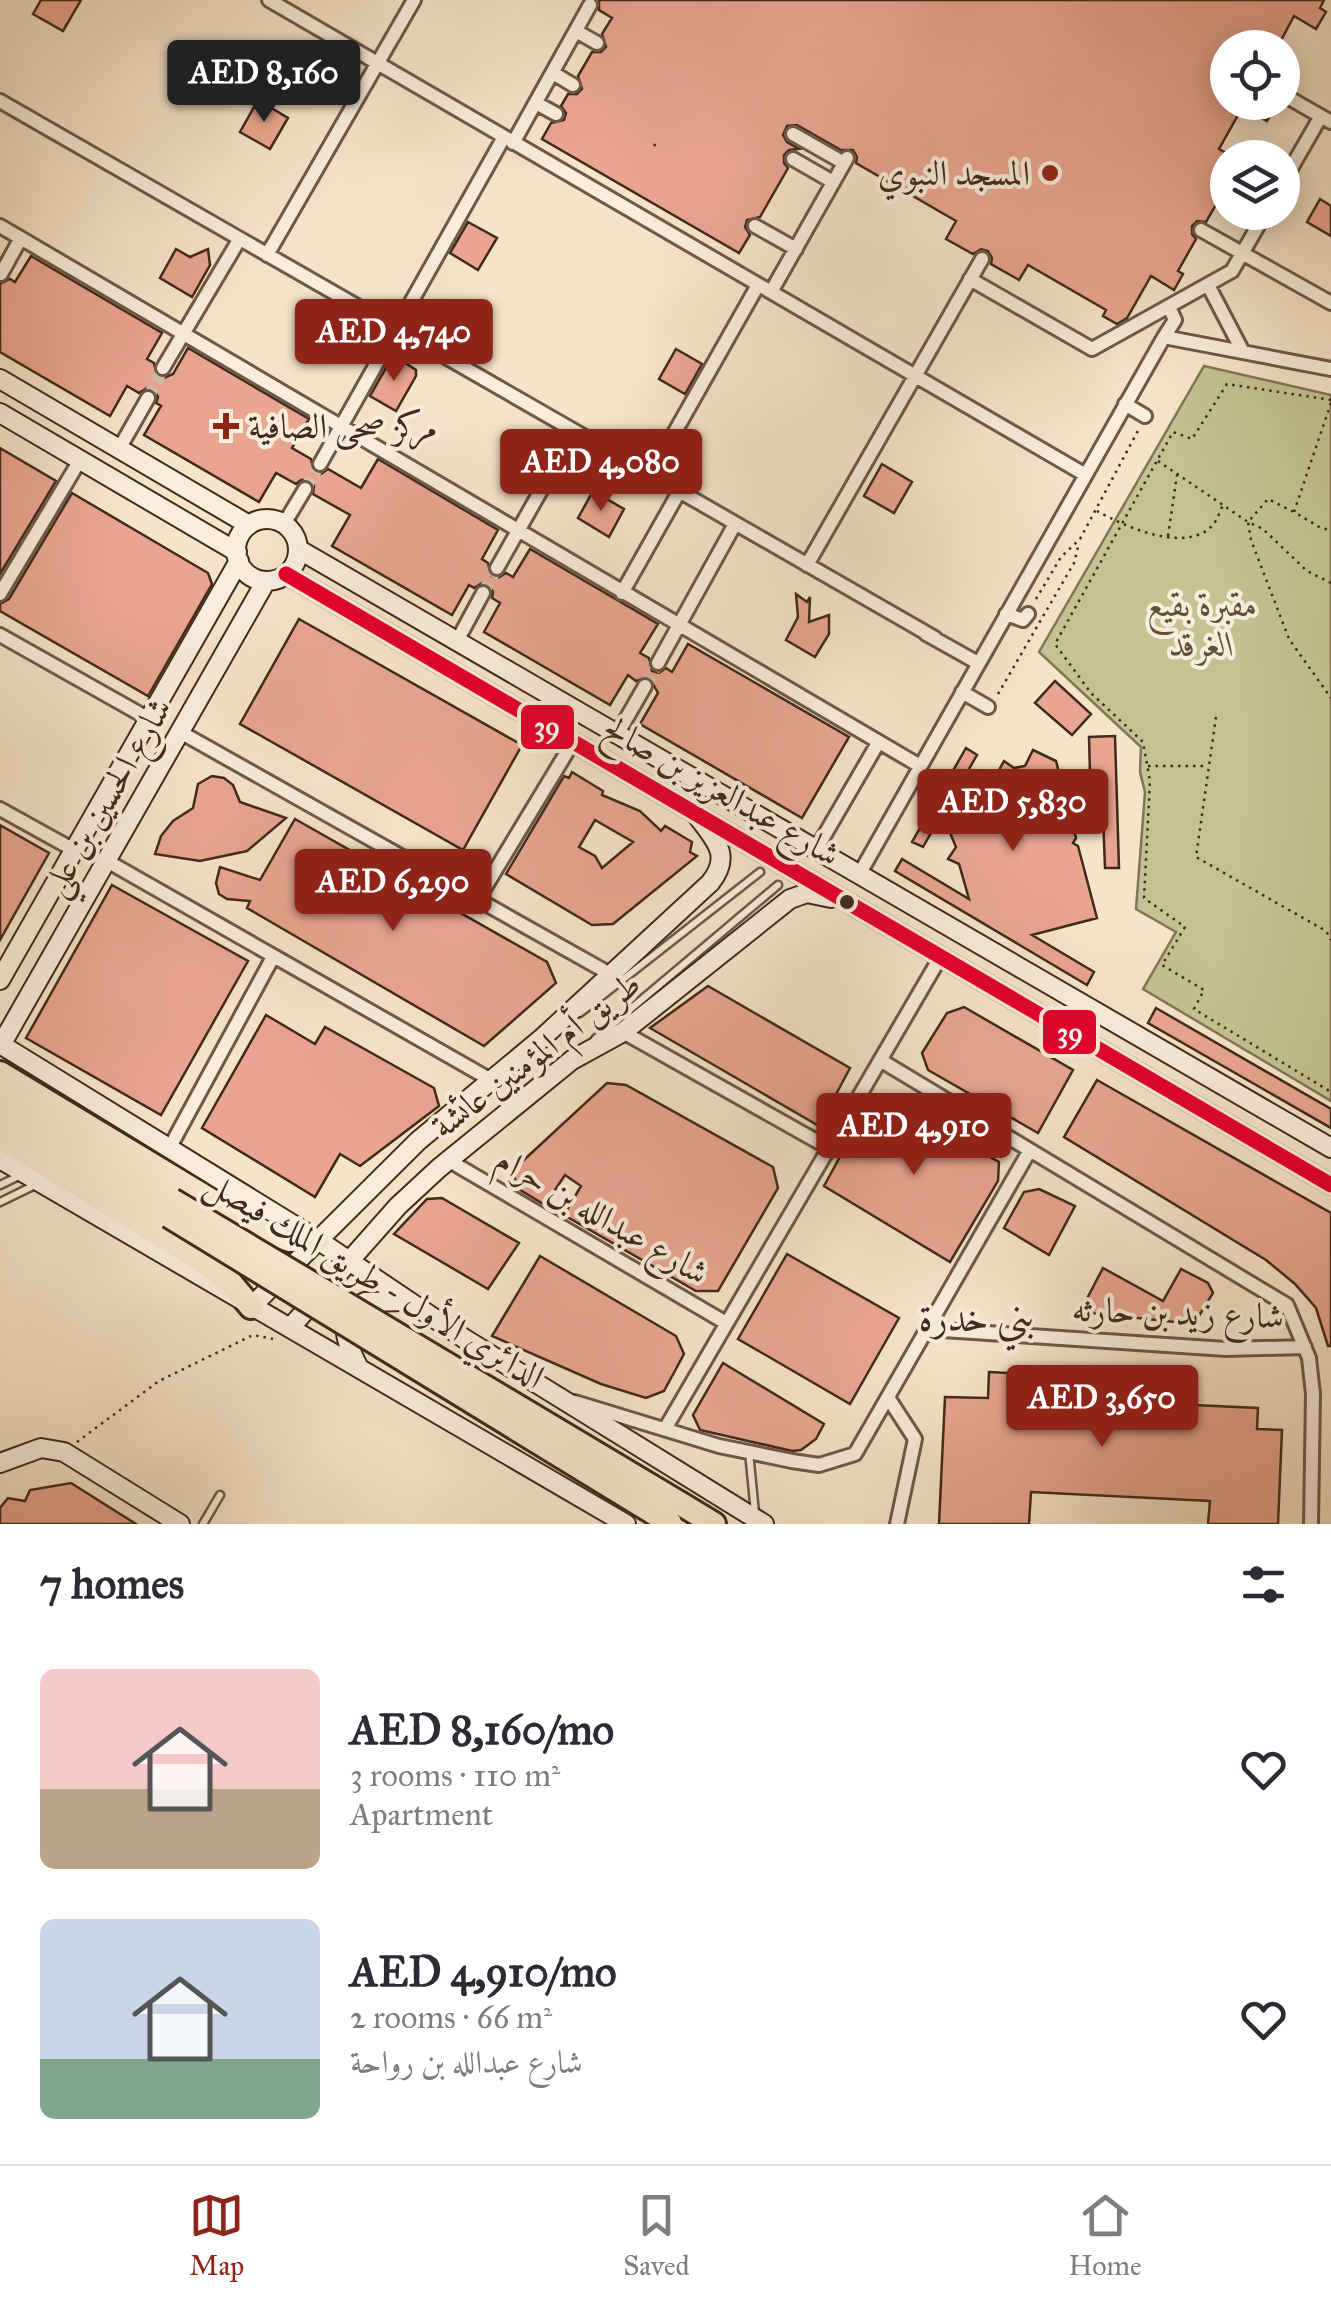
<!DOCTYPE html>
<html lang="en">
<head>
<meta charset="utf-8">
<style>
	body { margin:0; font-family:"IM FELL Great Primer",Amiri,serif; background:#f7f7f7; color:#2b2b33; height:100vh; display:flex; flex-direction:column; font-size:38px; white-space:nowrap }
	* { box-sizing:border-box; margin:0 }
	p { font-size:32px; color:#7c7c81 }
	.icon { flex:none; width:55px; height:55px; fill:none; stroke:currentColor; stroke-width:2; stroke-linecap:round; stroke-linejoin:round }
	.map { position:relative; height:1524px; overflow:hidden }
	.side { display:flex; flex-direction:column; background:#fff; flex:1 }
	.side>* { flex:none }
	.tools { position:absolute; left:1210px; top:30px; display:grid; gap:20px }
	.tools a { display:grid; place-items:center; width:90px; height:90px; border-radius:50%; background:#fff; box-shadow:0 5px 25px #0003; font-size:50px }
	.price { position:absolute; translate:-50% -85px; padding:0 22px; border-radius:10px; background:#8f2418; color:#fff; font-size:32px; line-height:65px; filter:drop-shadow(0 2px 5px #0008) }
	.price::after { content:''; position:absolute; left:50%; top:60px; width:30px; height:22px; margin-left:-15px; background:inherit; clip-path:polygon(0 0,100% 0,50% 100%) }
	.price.active { background:#222; color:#fff }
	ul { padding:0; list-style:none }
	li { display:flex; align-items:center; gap:30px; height:250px; padding:0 40px }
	li span { display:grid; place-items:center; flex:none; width:280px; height:200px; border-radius:15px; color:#555 }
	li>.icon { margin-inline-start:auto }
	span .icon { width:120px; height:120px; fill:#fffc; stroke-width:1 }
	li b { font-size:42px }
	h2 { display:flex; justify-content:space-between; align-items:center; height:120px; padding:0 40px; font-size:42px }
	.dock { display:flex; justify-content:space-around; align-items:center; height:140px; border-top:2px solid #e1e1e2; background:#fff; font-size:28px; color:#7c7c81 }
	.dock a { display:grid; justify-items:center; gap:5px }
	.dock .active { color:#8f2418 }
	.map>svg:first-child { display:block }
</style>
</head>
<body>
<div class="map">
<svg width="1331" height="1524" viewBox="0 0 1331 1524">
	<rect width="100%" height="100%" fill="#f6e4c9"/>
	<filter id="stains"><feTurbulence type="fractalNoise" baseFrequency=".002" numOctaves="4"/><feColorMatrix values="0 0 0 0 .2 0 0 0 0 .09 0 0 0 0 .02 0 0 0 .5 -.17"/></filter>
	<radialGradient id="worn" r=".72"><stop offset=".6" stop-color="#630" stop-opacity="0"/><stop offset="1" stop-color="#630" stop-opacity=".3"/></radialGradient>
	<path fill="#c2c292" stroke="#817656" stroke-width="2.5" d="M1204,366L1331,395V1101L1143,989L1176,932L1136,909L1145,792L1140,772L1141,747L1039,652Z"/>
	<path fill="#eaa591" stroke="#402a1a" stroke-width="2.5" fill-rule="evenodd" d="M41,0H81L63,31L33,14Z
		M599,0H1324L1320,8L1326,12L1316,29L1294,16L1277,48H1228V102L1277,103L1267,121L1242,108L1219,149L1228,154V184L1206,222L1197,221L1192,226V234L1196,239L1178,271L1183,274L1174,290L1151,276L1127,318L1117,324L1103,316L1106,310L1028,265L1019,280L991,264L992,258L988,251L981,249L973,254L946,239L956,221L856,163L857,157L853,150H841L797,125L787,126L783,135L787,142L799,149L789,150L784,155V163L788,168L760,217L747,220L745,227L750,235L739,253L542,139L551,123L564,120L566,113L561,106L568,94H577L582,89L578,76L592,52H601L606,47L602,34L612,18L599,10Z
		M258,100L288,118L270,149L240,132Z
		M1320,199L1331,206V236L1307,222Z
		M468,222L497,238L478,270L450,253Z
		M176,249L190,257L208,249L210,265L192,297L160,278Z
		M31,256L162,333L147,359L154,363L157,376L164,378L173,374L188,348L309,419L292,448L311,459L314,472L321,474L328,469L361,488L378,459L498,530L482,559L488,563L491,576L498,578L506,573L513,577L530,549L658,624L640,653L649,658L652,671L659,673L666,668L672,672L688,644L849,737L802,818L640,724L658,693L649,677L636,681L628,675L610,705L484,632L500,603L492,598L493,592L489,585L482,583L474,588L469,585L452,615L332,546L350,515L313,494L314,485L309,480H301L296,484L276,473L259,502L144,435L161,406L156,403L158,397L154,390L147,388L139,393L127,386L110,416L0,352V284L10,279L15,282Z
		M676,349L702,364L685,394L659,379Z
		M396,357L416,370V376L396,411L370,396L390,361Z
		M0,448L56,481L0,574Z
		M882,464L912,482L894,513L864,496Z
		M593,491L624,509L609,537L578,518Z
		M72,493L208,573L212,584L148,696L0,611V604L9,599Z
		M796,594L807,602L810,597L809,622L829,615V634L815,657L786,640L798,617Z
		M299,619L522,745L463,850L240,724Z
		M1055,681L1091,714L1072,735L1035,703Z
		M1115,736L1119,868H1105L1102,790L1091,810L1089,737Z
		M966,748L977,755L962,781L998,772L1004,761L1014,768L1025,766L1033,750L1056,761L1076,838L1073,843L1078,846L1097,918L1032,935L1094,972L1087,985L895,871L902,859L969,899L959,864L948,859L956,847L942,814L923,847L912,842Z
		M572,772L603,791L602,795L640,811L661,831L665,826L692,842L690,852L697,856L613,924L592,925L506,874L564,776L569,778ZM595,820L633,842L602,868L595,856L579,847Z
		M212,776L224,778L233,785L240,802L286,818L247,851L200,861L155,854L161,836L173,821L193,808L198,784Z
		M295,819L547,962L556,983L484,1046L247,908L250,901L227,899L219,894L216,883L220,867L260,880Z
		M0,825L49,853L0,940Z
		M112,885L248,961L161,1115L26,1038Z
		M708,986L850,1068L819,1126L650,1028Z
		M964,1007L1073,1070L1038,1133L928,1070L922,1053L947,1013Z
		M1156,1008L1331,1109V1128L1148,1023Z
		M266,1015L315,1044L325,1027L434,1088L439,1106L360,1166L340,1154L315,1197L202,1128Z
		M1097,1080L1331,1213V1346H1328L1316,1308L1295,1284L1266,1260L1064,1137Z
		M607,1083L626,1085L773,1167L778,1188L718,1291H696L564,1215L581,1186L565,1175L545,1205L517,1188L513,1170Z
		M897,1101L921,1115L930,1151L956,1139L999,1162L998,1181L950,1262L824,1186L869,1104Z
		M1039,1189L1075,1206L1049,1255L1004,1228L1024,1192Z
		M442,1198L519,1243L488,1289L394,1234L427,1199Z
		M787,1254L899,1318L850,1404L738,1339Z
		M540,1256L676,1336L684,1354L664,1391L646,1398L601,1384L492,1336Z
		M1103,1268L1163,1301L1181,1269L1208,1283L1213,1293L1194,1324L1080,1312Z
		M723,1363L824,1424L816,1439L801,1450L792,1451L700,1430L693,1415Z
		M989,1372L1173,1382L1172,1404L1258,1408L1257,1429L1282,1430L1278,1524H1208L1210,1501L1031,1492L1029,1524H939L945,1397L988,1398Z
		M71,1483L136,1524H0V1508L8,1498L25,1501L30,1490Z"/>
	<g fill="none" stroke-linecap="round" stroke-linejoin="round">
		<path stroke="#d2bfa6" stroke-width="12" stroke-dasharray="12 6" stroke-linecap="butt" d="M148,398L163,368
			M305,489L320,464
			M483,593L497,568
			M645,686L658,663"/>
		<g stroke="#6e5846" stroke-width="11">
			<path id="lane" d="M580,1013L760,872
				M595,1039L778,885
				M0,1185L21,1175
				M0,1202L35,1185
				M749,1452L755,1513
				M203,1524L220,1495"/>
		</g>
		<g stroke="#6e5846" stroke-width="18">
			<path id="street" d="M269,0L1084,474
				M576,31L597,43
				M553,73L573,85
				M1282,94L1331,122
				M0,101L935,638L926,634
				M536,103L556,114
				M793,134L844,163
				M513,143L590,5
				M793,159L833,182
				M1282,184L1321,116
				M0,226L920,766
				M755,226L796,249
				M1201,230L1331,303
				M267,255L414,0
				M1,274L21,238
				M970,279L1092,349L1232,271L1266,212
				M1208,285L1243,352
				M771,292L847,158
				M1164,337L1175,320L1169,307
				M163,368L239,240
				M1125,404L1145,416
				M119,449L148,398
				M320,464L504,137
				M650,476L758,285
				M284,524L305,489
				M807,565L982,259
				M497,568L574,432
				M622,593L679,492
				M0,594L80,460
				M1006,614L1023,620L1028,614
				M0,635L149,719
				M928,635L978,663
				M457,641L483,593
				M658,663L735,524
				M962,692L988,707
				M182,733L610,974
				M618,733L645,686
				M0,809L74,850
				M817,848L878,743
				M107,861L491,1080
				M860,873L1164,337L1331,369
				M478,899L573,742
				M623,1032L829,1148
				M880,1060L1287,1305L1309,1358L1313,1394L1311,1524
				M170,1147L273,957
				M448,1160L726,1323
				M928,1329L1226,1349L1305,1347
				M889,1399L915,1439L897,1524
				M575,1402L719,1446L792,1461L819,1465L855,1454L1030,1150
				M665,1429L941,956"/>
		</g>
		<g stroke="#402a1a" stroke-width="22">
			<path id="secondary" d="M0,379L249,525
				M0,413L237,552
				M236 550a31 31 0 1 1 62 0a31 31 0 1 1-62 0Z
				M298,549L1331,1148
				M286,574L1331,1185
				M0,980L239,561
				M0,1044L318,1240L465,1339L764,1524
				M1,1045L266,581
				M0,1159L626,1524
				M251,1307L418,1141L541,1039L710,883C732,856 716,841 698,817
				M290,1328L398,1206L439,1168L572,1060L623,1032L790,899L807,893L831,898
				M359,1368C347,1345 334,1317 365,1302L405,1301
				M0,1463L41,1448L64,1452L180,1524"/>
		</g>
		<g stroke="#402a1a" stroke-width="28">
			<path id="highway" d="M0,1073L262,1231L290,1240H318
				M0,1094L172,1200
				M0,1117L166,1214
				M0,1137L203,1262L231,1283L251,1307
				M681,1504L714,1524"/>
		</g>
		<path stroke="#402a1a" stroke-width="2.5" stroke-dasharray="2.5 5" stroke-linecap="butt" d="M654,146L657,141
			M1331,400L1227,384L1192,439L1173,432L1055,644L1091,693L1143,742L1150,781L1144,898L1185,927L1162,965L1204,990L1194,1009L1331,1092
			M1331,403L1294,512L1321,528L1331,530
			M1158,461L1248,522L1268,499L1294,512
			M1097,511C1124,526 1184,554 1212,526C1217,521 1220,511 1223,505
			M1168,536L1177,475
			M1331,583L1307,571L1263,529L1248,522L1251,540L1289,639L1331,698
			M1036,599L1061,557L1080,539L1140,427
			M998,694L1074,563L1079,543
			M1216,717L1196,857L1326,931L1331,940
			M1148,766H1205
			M77,1442L159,1381L253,1335L273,1339"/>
		<use href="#lane" stroke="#f9eddc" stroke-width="6"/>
		<use href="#street" stroke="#f9eddc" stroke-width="12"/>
		<use href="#secondary" stroke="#f9eddc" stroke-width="18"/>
		<use href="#highway" stroke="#f6e4c9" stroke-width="22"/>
		<g stroke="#402a1a" stroke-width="28" stroke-linecap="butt">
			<path id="highway-bridge" d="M172,1200L681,1504
				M169,1216L670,1523"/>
		</g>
		<use href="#highway-bridge" stroke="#f6e4c9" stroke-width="22"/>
		<g stroke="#f9eddc" stroke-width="22">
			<path id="bus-1" d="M286,574L1331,1185"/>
		</g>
		<use href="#bus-1" stroke="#e4002b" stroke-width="15"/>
	</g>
	<g fill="#8f2418" stroke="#f9eddc" stroke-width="4">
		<circle cx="1050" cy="173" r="10"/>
		<path d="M221 411h10v10h10v10h-10v10h-10v-10h-10v-10h10z"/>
	</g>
	<circle fill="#402a1a" stroke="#f9eddc" stroke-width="4" cx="847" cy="902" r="9"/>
	<g text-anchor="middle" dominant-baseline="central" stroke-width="8" stroke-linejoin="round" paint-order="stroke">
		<g font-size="35" fill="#402a1a" stroke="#f9eddc" text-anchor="end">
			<text x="1030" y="173">المسجد النبوي</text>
			<text x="248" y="426" text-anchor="start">مركز صحى الصافية</text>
		</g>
		<g font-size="35" font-style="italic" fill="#605038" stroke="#f9eddc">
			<text x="1202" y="604">مقبرة بقيع<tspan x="1202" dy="40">الغرقد</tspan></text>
		</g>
		<g font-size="35" fill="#402a1a" stroke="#f9eddc">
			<text transform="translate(722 791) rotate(30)">شارع عبدالعزيز بن صالح</text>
			<text transform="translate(107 797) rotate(-60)">شارع الحسين بن علي</text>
			<text transform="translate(536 1055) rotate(-37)">طريق أم المؤمنين عائشة</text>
			<text transform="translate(602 1216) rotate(30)">شارع عبدالله بن حرام</text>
			<text transform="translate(375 1280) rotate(31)">الدائري الأول - طريق الملك فيصل</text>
			<text transform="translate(1178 1313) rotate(2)">شارع زيد بن حارثه</text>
		</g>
		<g font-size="38" fill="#402a1a" stroke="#f9eddc">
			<text x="977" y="1318">بني خدرة</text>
		</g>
	</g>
	<g stroke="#f9eddc" stroke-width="4">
		<rect x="519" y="703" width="57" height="48" rx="10" fill="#e4002b"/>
		<rect x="1041" y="1008" width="57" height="48" rx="10" fill="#e4002b"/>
	</g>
	<g font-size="28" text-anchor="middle" font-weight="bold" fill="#fff">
		<text x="547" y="736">39</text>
		<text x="1070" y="1042">39</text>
	</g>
	<rect width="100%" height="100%" filter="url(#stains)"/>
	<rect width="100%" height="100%" fill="url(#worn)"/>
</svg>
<div class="tools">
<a><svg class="icon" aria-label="locate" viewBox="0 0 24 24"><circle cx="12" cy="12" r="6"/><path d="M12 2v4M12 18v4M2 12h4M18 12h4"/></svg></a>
<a><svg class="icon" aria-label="layers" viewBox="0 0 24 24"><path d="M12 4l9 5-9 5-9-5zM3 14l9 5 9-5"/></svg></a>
</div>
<b class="price active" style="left:264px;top:125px">AED 8,160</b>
<b class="price" style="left:394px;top:384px">AED 4,740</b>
<b class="price" style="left:601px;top:514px">AED 4,080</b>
<b class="price" style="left:1013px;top:854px">AED 5,830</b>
<b class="price" style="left:393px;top:934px">AED 6,290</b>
<b class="price" style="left:914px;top:1178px">AED 4,910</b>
<b class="price" style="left:1102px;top:1450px">AED 3,650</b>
</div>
<section class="side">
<h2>7 homes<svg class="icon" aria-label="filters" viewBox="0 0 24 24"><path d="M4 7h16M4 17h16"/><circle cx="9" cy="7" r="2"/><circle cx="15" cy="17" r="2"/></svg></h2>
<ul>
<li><span style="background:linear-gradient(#f6c9c9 60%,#b9a48a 0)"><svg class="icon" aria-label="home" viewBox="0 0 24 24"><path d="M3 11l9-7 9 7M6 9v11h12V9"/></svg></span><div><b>AED 8,160/mo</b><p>3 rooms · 110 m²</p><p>Apartment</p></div><svg class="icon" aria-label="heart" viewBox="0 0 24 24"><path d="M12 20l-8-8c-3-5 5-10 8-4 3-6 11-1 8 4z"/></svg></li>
<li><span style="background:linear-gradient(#c9d6e8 70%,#7fa58c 0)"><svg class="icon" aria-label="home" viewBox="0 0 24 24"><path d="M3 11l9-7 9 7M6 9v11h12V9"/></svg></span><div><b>AED 4,910/mo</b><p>2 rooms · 66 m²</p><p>شارع عبدالله بن رواحة</p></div><svg class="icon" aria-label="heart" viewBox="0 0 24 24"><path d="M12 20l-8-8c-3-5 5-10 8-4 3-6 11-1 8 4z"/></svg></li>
</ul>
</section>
<nav class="dock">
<a class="active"><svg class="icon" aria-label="map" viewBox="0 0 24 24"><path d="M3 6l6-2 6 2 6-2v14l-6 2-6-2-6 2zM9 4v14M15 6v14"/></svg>Map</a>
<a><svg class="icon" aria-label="saved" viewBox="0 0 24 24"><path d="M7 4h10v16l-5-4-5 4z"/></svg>Saved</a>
<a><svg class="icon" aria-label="home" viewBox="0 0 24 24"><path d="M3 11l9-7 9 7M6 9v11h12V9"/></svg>Home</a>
</nav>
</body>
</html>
